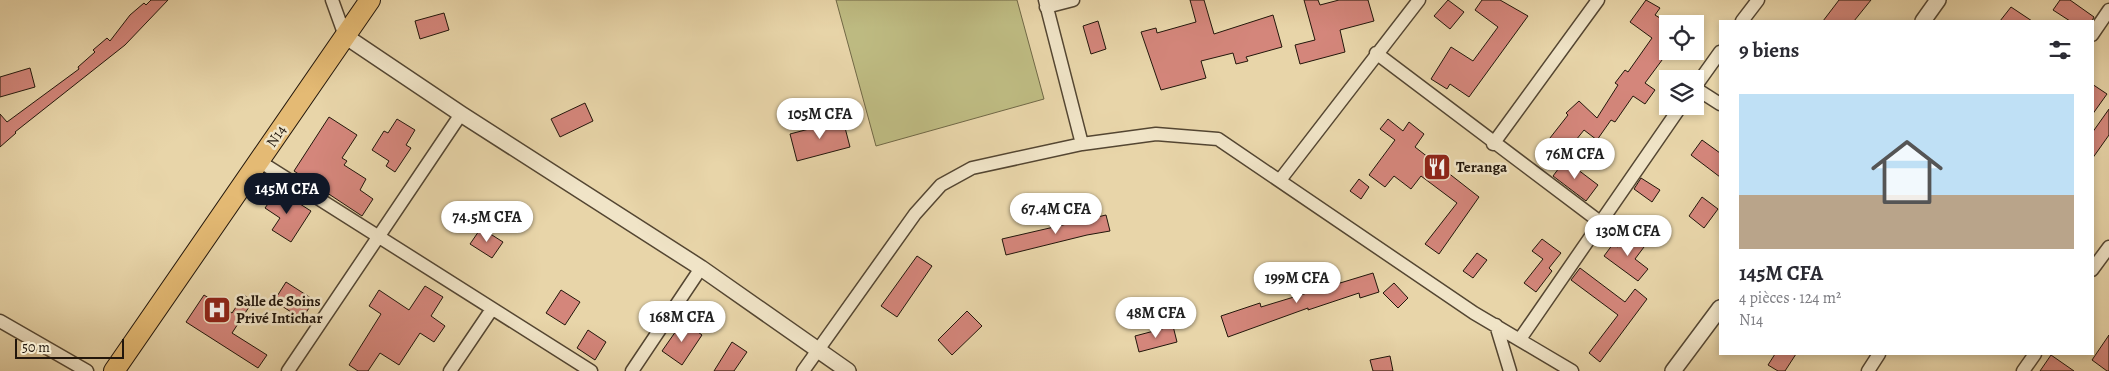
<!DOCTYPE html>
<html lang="fr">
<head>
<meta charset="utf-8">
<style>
	body { margin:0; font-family:Alegreya,serif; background:#f2f2f3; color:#2b2b33; height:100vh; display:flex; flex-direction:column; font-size:19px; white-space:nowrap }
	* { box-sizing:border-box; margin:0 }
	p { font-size:16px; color:#7c7c81 }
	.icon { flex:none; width:28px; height:28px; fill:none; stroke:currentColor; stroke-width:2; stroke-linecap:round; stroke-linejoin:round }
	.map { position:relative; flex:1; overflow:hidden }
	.drawer { position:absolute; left:1719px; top:20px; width:375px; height:335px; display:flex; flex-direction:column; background:#fff; border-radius:0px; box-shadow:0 2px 8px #0003 }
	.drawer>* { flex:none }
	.controls { position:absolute; left:1659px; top:15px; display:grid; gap:10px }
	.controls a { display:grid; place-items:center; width:45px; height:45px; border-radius:0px; background:#fff; box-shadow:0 2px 8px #0003; font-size:25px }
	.scale { position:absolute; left:15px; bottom:12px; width:109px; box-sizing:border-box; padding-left:5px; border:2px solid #22160b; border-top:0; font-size:14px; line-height:18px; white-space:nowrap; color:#22160b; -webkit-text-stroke:4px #f0e4c7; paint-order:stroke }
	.price { position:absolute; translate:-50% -42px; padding:0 11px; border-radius:18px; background:#fff; color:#222; font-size:16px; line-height:32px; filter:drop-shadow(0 1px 2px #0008) }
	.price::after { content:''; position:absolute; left:50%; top:30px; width:15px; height:11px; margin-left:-8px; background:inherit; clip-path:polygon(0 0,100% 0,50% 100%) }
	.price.current { background:#111827; color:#fff }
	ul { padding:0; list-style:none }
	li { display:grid; align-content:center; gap:10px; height:265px; padding:0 20px }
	li span { display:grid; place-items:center; height:155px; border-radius:0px; color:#555 }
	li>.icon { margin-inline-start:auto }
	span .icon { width:90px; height:90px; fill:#fffc; stroke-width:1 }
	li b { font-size:21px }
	h2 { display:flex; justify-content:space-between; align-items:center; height:60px; padding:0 20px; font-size:21px }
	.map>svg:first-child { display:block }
</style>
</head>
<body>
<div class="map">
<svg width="2109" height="371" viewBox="0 0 2109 371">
	<rect width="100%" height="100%" fill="#e8d5a9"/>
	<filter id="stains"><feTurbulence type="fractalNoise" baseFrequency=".004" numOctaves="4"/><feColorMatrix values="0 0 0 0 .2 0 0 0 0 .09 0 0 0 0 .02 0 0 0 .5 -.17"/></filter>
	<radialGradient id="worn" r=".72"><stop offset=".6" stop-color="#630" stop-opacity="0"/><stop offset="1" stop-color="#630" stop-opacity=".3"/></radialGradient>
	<path fill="#bebb82" stroke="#706846" d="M836,0H1017L1044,99L876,146Z"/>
	<path fill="#d4867b" stroke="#22160b" d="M151,0H168L125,45L15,132L16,133L0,147V114L7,122L79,69L78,67L95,52L93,50L107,38L110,41L130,15L144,3L146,5Z
		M1190,0H1204L1214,34L1273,15L1282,47L1246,57L1248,61L1236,64L1233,53L1201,61L1206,78L1161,90L1141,32L1156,28L1157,33L1196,22Z
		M1304,0H1318L1320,5L1339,0H1368L1374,21L1340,30L1345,52L1300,64L1295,45L1315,40Z
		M1448,0L1464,12L1450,29L1434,16Z
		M1482,0H1500L1528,16L1469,97L1450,84L1447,89L1431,79L1451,47L1473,61L1498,27L1475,10Z
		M1646,0L1660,8L1655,15L1668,23V52L1645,83L1655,90L1645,104L1633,96L1615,122L1611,120L1597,140L1584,130L1556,165L1539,152L1568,115L1566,113L1579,101L1597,118L1618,85L1615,83L1625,70L1628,72L1652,38L1630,22Z
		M1839,0H1871L1854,21H1823Z
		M2060,0H2070L2094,17L2092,21H2070L2053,10Z
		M2011,7L2032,21H2000Z
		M444,13L449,30L420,39L415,21Z
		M1098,21L1106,49L1091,54L1083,26Z
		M30,68L35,87L0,97V77Z
		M2092,84L2107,94L2092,115Z
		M585,103L593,121L560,137L551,119Z
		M2109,109V135L2092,159V133Z
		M329,117L357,135L342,158L347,161L344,165L366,179L360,190L373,199L362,216L294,171Z
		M397,119L415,130L406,145L411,148L395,172L386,166L389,161L372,150L384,131L388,133Z
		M1388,119L1403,131L1409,122L1424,134L1415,147L1479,197L1439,254L1425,244L1457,203L1421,176L1411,189L1394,176L1385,187L1369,175L1395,140L1380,129Z
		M843,120L850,147L797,161L790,134Z
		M1702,140L1720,153V177L1691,155Z
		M1565,160L1598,185L1586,201L1553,176Z
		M1641,178L1660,190L1652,202L1634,189Z
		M1359,179L1369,187L1361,199L1350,191Z
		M278,190L311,211L291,242L272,230L280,218L265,208Z
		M1702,197L1718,209L1704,228L1689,216Z
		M1106,215L1110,231L1087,235L1006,255L1002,239Z
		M481,228L503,242L492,258L470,244Z
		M1627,234L1644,247L1635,259L1648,269L1638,281L1604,256L1613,244L1618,247Z
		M1542,239L1561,253L1549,268L1552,271L1536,292L1524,283L1543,259L1532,251Z
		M1477,253L1487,260L1473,278L1463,271Z
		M917,256L932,266L897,317L881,306Z
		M1580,268L1625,302L1635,289L1647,299L1600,362L1589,353L1618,315L1571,280Z
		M1373,273L1379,292L1360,298L1359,293L1308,310V308L1228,337L1221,316L1260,303L1261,307Z
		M286,282L314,300L302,319L274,301Z
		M1394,283L1408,298L1398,308L1383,293Z
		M425,286L443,297L431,316L445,326L434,342L420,333L399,365L380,353L368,371H358L349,365L381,314L369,306L379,290L409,310Z
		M561,290L580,302L565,325L546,313Z
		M204,295L232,313L244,295L253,301L232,333L267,355L258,368L186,322Z
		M967,311L982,326L952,355L938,340Z
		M683,321L702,335L682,365L662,351Z
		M1173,326L1177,342L1139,352L1135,336Z
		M588,330L606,342L595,360L577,348Z
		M2109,335V371H2107L2092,360Z
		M732,342L747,352L734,371H714Z
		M1775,354H1796L1785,371H1778L1768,365Z
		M2051,355L2074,371H2040Z
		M1390,356L1393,371H1373L1370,360Z"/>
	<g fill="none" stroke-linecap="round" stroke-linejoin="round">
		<g stroke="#544632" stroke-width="15">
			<path id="minor" d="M332,0L345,36
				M1045,0L1082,144
				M1046,7L1073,0
				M1742,21L1758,0
				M2092,35L2109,10
				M1376,53L1600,222
				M1695,87L1720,52
				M1695,88L1720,104
				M1493,144L1598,0
				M259,161L591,371
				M1280,180L1419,0
				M2092,270L2109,247
				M0,321L87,371
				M1496,325L1510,371
				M1520,339L1681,106
				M288,371L461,114
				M450,371L492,309
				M632,371L701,268
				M803,371L915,214L941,185L972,168L1082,144L1156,134L1218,139L1474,313L1572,371
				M1868,371L1879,354
				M2023,371L2035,354"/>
		</g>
		<g stroke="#544632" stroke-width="18">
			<path id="tertiary" d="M1923,21L1938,0
				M345,36L461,114L701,268L848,371
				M1673,371L1720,308"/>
		</g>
		<g stroke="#22160b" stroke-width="22">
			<path id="primary" d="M114,371L370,0"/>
		</g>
		<use href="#minor" stroke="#f0e4c7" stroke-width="12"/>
		<use href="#tertiary" stroke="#f0e4c7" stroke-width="15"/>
		<use href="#primary" stroke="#e4ba74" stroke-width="20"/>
	</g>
	<defs>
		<g id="restaurant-square" transform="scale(1.4375)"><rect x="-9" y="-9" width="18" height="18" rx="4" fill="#8f2418" stroke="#f0e4c7"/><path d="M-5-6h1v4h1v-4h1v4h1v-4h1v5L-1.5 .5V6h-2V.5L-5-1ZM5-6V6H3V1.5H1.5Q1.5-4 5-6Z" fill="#fff"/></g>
		<g id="hospital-square" transform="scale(1.4375)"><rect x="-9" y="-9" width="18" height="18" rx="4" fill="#8f2418" stroke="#f0e4c7"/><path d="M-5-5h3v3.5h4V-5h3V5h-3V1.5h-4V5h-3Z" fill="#fff"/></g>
	</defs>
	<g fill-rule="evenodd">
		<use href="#restaurant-square" x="1437" y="167"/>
		<use href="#hospital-square" x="217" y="310"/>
	</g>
	<g text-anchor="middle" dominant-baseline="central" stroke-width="5" stroke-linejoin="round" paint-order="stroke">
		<g font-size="15" fill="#22160b" stroke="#f0e4c7">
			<text transform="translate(276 136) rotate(-56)">N14</text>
		</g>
		<g font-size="15" font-weight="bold" fill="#22160b" stroke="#f0e4c7" text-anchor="start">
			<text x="1456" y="167">Teranga</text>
			<text x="236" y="301">Salle de Soins<tspan x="236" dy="17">Privé Intichar</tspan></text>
		</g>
	</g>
	<rect width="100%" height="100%" filter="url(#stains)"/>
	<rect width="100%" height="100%" fill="url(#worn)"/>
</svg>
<div class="controls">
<a><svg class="icon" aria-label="locate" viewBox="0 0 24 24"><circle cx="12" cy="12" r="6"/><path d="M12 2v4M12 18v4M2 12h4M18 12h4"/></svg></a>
<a><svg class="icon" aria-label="layers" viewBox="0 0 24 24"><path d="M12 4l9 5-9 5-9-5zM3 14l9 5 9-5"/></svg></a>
</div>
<div class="scale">50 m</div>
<b class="price" style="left:820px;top:140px">105M CFA</b>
<b class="price" style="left:1575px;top:180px">76M CFA</b>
<b class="price current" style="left:287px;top:215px">145M CFA</b>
<b class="price" style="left:1056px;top:235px">67.4M CFA</b>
<b class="price" style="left:487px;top:243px">74.5M CFA</b>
<b class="price" style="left:1628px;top:257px">130M CFA</b>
<b class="price" style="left:1297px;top:304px">199M CFA</b>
<b class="price" style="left:1156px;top:339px">48M CFA</b>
<b class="price" style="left:682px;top:343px">168M CFA</b>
<section class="drawer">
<h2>9 biens<svg class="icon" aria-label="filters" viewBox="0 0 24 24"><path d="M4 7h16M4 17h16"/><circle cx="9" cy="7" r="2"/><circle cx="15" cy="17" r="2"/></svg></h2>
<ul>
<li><span style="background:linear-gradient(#bfe0f5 65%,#b9a48a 0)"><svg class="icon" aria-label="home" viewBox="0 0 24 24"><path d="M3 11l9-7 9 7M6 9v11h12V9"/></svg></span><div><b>145M CFA</b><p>4 pièces · 124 m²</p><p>N14</p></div></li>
</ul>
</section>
</div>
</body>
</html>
